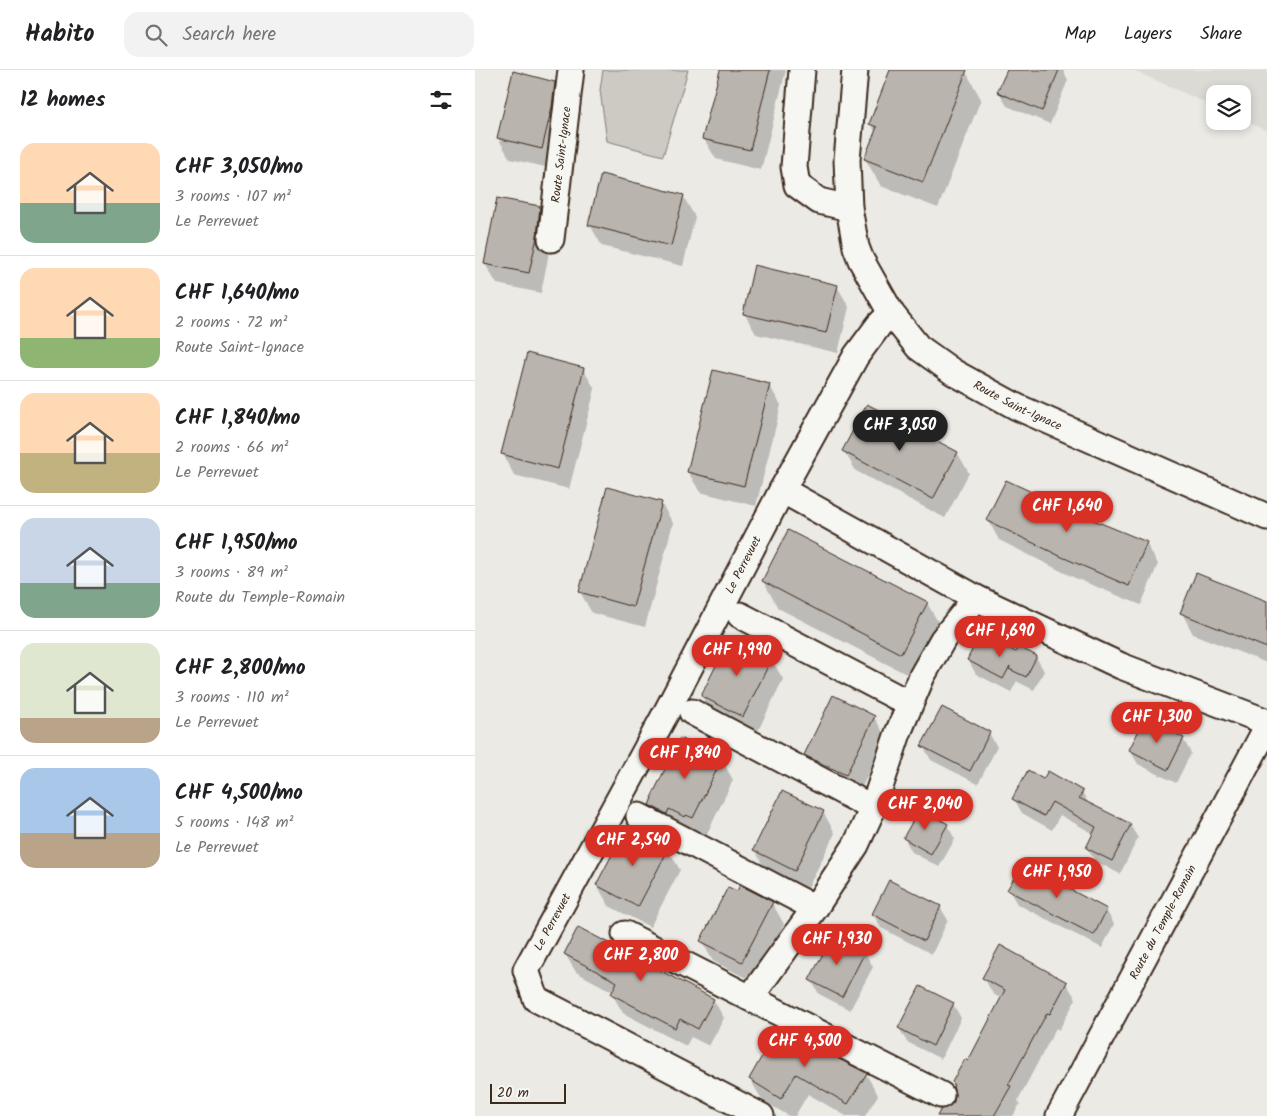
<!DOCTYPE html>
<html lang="en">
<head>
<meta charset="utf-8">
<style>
	body { margin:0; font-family:Kalam,sans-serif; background:#f2f2f2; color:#202124; height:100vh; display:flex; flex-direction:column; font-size:19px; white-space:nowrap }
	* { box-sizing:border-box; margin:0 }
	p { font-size:16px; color:#757577 }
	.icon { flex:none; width:28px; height:28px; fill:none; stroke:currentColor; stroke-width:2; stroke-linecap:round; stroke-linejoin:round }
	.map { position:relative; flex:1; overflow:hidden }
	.details { display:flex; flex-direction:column; background:#fff; width:475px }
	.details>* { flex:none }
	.controls { position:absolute; left:731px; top:15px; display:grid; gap:10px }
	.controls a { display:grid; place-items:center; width:45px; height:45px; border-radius:10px; background:#fff; box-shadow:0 2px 8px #0003; font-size:25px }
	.scale { position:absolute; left:15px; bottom:12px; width:76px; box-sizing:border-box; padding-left:5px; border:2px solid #3b2a1e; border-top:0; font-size:14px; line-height:18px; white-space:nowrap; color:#3b2a1e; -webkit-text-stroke:4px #f6f6f2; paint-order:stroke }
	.price { position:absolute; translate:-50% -42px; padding:0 11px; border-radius:18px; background:#d93025; color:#fff; font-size:16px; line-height:32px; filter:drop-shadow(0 1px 2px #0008) }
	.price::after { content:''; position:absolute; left:50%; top:30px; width:15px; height:11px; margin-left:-8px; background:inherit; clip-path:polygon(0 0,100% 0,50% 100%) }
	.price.current { background:#222; color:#fff }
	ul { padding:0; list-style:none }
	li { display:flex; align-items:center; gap:15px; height:125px; padding:0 20px }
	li+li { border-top:1px solid #e0e0e0 }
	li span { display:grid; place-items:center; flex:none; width:140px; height:100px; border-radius:15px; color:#555 }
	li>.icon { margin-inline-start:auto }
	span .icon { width:60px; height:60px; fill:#fffc; stroke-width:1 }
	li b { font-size:21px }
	h2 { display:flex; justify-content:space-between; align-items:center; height:60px; padding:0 20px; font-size:21px }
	header { display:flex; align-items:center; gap:30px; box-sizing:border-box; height:70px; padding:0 25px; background:#fff; border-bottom:1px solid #e0e0e0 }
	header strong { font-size:24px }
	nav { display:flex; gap:28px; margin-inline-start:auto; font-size:18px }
	.search { width:350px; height:45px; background:#f2f2f2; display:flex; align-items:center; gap:12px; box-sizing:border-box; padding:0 18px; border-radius:15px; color:#757577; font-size:19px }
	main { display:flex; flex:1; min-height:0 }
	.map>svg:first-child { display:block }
</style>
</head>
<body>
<header>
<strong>Habito</strong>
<div class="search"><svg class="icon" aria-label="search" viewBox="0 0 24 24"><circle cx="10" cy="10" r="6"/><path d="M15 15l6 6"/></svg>Search here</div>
<nav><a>Map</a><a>Layers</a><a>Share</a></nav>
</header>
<main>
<section class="details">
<h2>12 homes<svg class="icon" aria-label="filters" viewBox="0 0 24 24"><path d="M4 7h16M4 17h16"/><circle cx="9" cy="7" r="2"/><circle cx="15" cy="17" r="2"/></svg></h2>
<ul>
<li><span style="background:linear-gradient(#ffd9b3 60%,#7fa58c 0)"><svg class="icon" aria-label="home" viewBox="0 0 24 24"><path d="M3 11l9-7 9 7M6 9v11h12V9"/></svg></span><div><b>CHF 3,050/mo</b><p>3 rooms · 107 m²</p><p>Le Perrevuet</p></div></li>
<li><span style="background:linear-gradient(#ffd9b3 70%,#8fb573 0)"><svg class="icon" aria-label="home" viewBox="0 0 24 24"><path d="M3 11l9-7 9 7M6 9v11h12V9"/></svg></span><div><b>CHF 1,640/mo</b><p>2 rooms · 72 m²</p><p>Route Saint-Ignace</p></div></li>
<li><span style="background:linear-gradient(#ffd9b3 60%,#c2b280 0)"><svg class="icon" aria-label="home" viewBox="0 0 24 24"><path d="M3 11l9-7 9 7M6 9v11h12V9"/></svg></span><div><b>CHF 1,840/mo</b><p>2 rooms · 66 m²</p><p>Le Perrevuet</p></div></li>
<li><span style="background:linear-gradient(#c9d6e8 65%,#7fa58c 0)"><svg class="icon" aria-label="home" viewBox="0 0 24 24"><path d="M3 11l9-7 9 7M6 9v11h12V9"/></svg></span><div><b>CHF 1,950/mo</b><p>3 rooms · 89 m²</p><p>Route du Temple-Romain</p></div></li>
<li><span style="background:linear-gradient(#dfe7d0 75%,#b9a48a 0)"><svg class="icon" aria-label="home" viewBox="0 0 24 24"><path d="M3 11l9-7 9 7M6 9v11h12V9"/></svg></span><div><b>CHF 2,800/mo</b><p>3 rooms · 110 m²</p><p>Le Perrevuet</p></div></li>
<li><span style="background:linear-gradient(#a9c7e8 65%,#b9a48a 0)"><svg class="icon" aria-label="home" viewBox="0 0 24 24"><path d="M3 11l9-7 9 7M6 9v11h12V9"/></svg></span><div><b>CHF 4,500/mo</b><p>5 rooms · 148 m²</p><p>Le Perrevuet</p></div></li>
</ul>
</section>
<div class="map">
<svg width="792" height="1046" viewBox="0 0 792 1046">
	<rect width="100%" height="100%" fill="#ebeae5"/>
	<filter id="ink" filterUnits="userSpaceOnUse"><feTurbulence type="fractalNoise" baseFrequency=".02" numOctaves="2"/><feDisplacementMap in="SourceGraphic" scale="10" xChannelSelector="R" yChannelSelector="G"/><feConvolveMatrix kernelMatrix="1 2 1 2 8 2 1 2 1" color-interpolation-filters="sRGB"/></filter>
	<g filter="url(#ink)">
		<path fill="#dcdad4" d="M658,0H792V61L768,50V24H740V37Z"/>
		<path fill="#cdcac4" stroke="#847a71" d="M128,0H213L188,86L132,71L125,20Z"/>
		<path fill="#0003" d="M246,0H311L286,100L241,89L229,69Z
			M417,0H485L491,2L506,29L463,138L406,116L390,89L401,63L396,54Z
			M533,0H588L593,10L575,54L532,36L524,22Z
			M79,13L91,33L79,99L35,89L23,68Z
			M208,126L220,147L208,196L127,176L115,155Z
			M65,137L76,158L73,188L66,223L22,214L10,194Z
			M362,216L374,237L363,283L281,264L269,243Z
			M108,299L120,319L94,419L39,405L28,384Z
			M294,315L306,335L281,436L225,422L213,402Z
			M369,381L482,382L494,403L470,448L381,401Z
			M186,433L198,453L170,557L117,543L105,522Z
			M605,446L671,473L683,494L666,535L600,508L524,470L513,450Z
			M288,511L452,533L467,559L441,609L303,538Z
			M792,533V593L718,564L707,543Z
			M542,584L561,587L569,601L559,620L543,612L542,611L536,622L501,604L493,590Z
			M296,589L308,609L280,667L239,647L227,626Z
			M468,638L514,663L522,677L503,714L456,690L448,676Z
			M399,647L411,667L383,725L343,705L331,685Z
			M708,669L716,683L701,713L663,694L655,680Z
			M247,690L258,710L230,768L187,755L175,735Z
			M607,722L614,734L655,755L663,768L645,804L620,791L612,778L619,764L585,745L577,760L547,743L539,729Z
			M445,740L472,755L480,769L464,797L437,782L429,768Z
			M348,742L360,763L332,820L291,801L280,780Z
			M159,768L193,779L205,800L175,857L134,836L122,815Z
			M266,817L297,833L309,854L279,912L238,891L226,870Z
			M534,820L631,840L639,854L627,878L542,834Z
			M465,837L473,850L457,884L406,858L398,844Z
			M358,867L390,883L398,897L375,940L344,924L336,910Z
			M90,884L238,929L249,948L234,976L216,967L211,976L148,943L137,924L138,922L101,902Z
			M509,908L591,913L601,929L584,960L581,958L543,1030L545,1034L538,1046H464L480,1033L493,992L527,929L518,924Z
			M478,934L486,948L466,989L432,972L424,958Z
			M304,960L391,1004L403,1025L390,1046H371L333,1024L320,1046H314L287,1030L275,1009Z"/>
		<path fill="#bab4ae" stroke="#3b2a1e" d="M245,0H295L275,80L227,69Z
			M415,0H492L448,112L389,89L402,57L394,54Z
			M532,0H584L567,41L522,22Z
			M38,1L80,12L77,37L67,79L22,68Z
			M126,104L209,125L196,176L113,155Z
			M22,128L65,136L62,167L54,203L9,194Z
			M279,195L363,215L351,263L268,244Z
			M52,283L109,298L83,399L26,384Z
			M238,300L295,314L269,416L212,402Z
			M392,334L483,382L458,429L367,381Z
			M531,410L606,445L672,472L654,516L587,487L511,450Z
			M132,417L187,432L158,537L104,522Z
			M313,460L453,532L426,584L287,511Z
			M721,503L792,531V578L705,543Z
			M505,564L541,582L544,577L562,586L551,607L534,599L535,596L528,609L492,590Z
			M255,567L297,588L268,647L226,626Z
			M358,625L400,646L371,705L329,685Z
			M467,637L515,662L495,701L446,676Z
			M670,648L709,668L693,700L654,680Z
			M205,668L247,689L218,748L211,745L210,747L194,739L192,744L174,735L177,728H176Z
			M553,700L568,709L573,701L608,721L604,728L656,754L637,791L611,778L621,757L577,732L569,746L537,729Z
			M307,721L349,741L320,801L278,780Z
			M445,738L473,754L456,784L428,768Z
			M161,761L194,778L163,837L121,815L149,762L158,766Z
			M547,794L632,839L619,865L532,820Z
			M414,810L466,836L449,871L397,844Z
			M265,815L298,832L267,892L225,871L253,817L262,821Z
			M103,857L239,929L223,959L205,949L200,958L136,924L142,912L89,884Z
			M358,865L390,882L367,927L334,910Z
			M525,875L592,912L575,944L572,943L533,1015L536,1016L519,1046H462L466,1039L473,1037L479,1032L480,1024L478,1017L479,1014L477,1012L490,989L493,991L530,920L507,908Z
			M445,916L479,933L458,976L423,958Z
			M303,958L392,1003L373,1034L321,1004L306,1029L274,1009Z"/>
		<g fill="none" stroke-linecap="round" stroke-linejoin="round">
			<g stroke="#3b2a1e" stroke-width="29">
				<g id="minor">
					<path d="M327,0L319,97L322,115L344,131L374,138"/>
					<path id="s1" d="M380,0L372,90L374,138L381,177L386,190L416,243L443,277L478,302L542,337L792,447"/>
					<path id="s2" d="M76,169L96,0"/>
					<path d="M307,420L501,528L646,596L792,652"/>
					<path d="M265,545L435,634"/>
					<path d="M217,642L398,738"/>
					<path d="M164,746L340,838"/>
					<path d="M150,864L275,928L340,838L381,775L398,738L423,663L447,606L468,569L501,528"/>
					<path d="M275,928L466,1025"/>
					<path id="s3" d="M286,1046L61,929L51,900L192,641L307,420L381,286L404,255L416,243"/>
					<path id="s4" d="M584,1046L792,657"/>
				</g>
			</g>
			<use href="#minor" stroke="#f6f6f2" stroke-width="25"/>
		</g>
	</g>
	<g text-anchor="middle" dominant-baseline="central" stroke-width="5" stroke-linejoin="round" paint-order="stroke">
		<g font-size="12" fill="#3b2a1e" stroke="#f6f6f2">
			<text stroke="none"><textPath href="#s2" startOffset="85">Route Saint-Ignace</textPath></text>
			<text stroke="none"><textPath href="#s1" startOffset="412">Route Saint-Ignace</textPath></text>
			<text stroke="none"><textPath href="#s3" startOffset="744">Le Perrevuet</textPath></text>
			<text stroke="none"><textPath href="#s3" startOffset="339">Le Perrevuet</textPath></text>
			<text stroke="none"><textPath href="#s4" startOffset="220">Route du Temple-Romain</textPath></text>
		</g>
	</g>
</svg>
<div class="controls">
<a><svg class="icon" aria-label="layers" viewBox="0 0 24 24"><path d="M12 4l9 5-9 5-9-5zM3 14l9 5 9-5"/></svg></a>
</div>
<div class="scale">20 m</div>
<b class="price current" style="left:425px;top:382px">CHF 3,050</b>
<b class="price" style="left:592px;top:463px">CHF 1,640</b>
<b class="price" style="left:525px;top:588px">CHF 1,690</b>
<b class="price" style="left:262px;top:607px">CHF 1,990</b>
<b class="price" style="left:682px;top:674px">CHF 1,300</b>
<b class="price" style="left:210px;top:710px">CHF 1,840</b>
<b class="price" style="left:450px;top:761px">CHF 2,040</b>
<b class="price" style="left:158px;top:797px">CHF 2,540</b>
<b class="price" style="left:582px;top:829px">CHF 1,950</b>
<b class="price" style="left:362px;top:896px">CHF 1,930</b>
<b class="price" style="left:166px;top:912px">CHF 2,800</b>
<b class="price" style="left:330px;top:998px">CHF 4,500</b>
</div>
</main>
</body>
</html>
